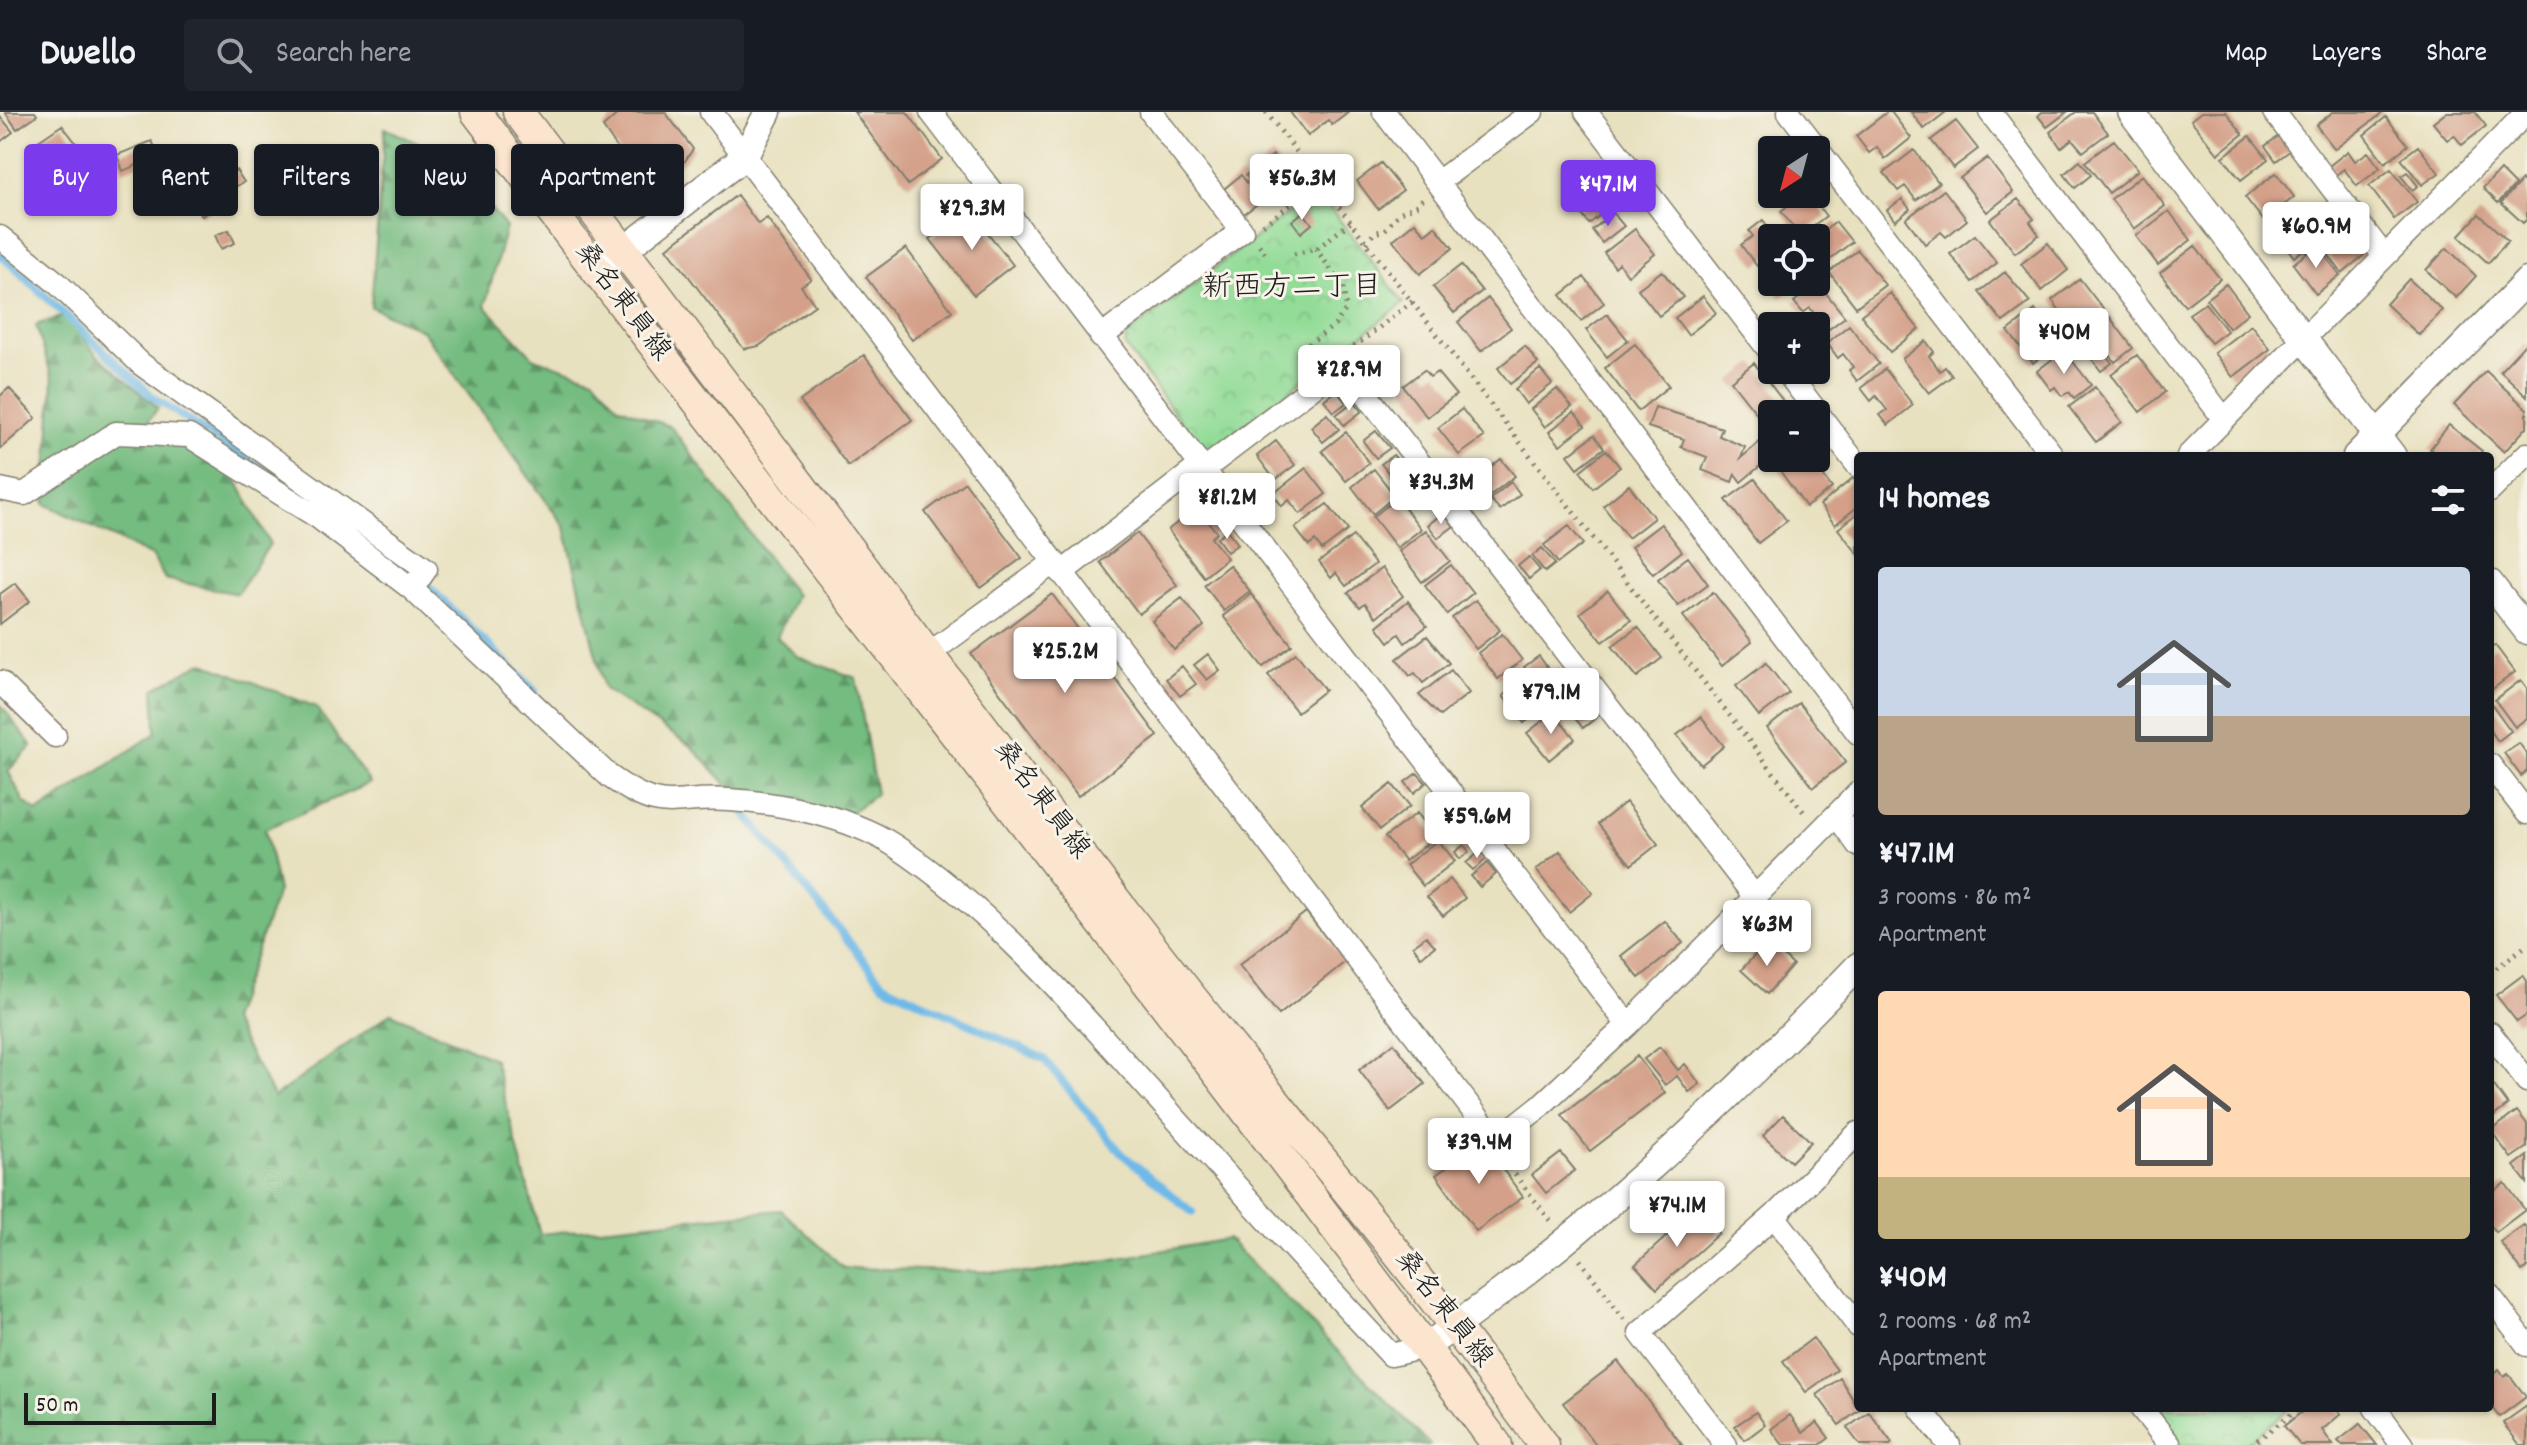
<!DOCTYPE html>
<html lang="en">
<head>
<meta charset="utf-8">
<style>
	body { margin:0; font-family:Dekko,"Klee One",sans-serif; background:#20242c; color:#f1f3f6; height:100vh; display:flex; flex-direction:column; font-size:30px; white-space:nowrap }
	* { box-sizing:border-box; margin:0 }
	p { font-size:26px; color:#9ea1a6 }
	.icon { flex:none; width:44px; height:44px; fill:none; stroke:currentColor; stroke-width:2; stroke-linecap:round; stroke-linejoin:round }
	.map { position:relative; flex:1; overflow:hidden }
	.sheet { position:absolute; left:1854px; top:340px; width:640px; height:960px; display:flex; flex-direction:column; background:#171b24; border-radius:8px; box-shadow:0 2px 6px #0004 }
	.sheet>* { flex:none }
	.hud { position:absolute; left:24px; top:32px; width:760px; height:72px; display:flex; gap:16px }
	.needle { width:52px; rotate:216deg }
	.fabs { position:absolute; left:1758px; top:24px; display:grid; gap:16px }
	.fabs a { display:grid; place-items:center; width:72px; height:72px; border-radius:8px; background:#171b24; box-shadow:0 2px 6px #0004; font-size:40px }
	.scale { position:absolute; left:24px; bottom:20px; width:192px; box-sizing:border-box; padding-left:8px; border:4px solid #1c1c1c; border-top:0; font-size:22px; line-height:28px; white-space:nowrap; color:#1c1c1c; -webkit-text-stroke:6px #f7f3e8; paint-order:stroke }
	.price { position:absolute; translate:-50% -68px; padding:0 18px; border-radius:8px; background:#fff; color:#222; font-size:26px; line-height:52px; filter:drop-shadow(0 2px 4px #0008) }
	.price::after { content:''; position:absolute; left:50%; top:48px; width:24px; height:18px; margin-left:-12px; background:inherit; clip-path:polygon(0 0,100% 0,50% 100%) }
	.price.active { background:#7c3aed; color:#fff }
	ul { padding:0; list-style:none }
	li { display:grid; align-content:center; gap:16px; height:424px; padding:0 24px }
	li span { display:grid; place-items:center; height:248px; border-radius:8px; color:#555 }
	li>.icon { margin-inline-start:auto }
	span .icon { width:144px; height:144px; fill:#fffc; stroke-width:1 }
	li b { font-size:34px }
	h2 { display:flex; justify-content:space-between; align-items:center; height:96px; padding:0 24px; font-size:34px }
	.pill { padding:0 28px; border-radius:8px; background:#171b24; box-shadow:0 2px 6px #0004; font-size:28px; line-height:72px }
	.pill.active { background:#7c3aed; color:#fff }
	header { display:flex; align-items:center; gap:48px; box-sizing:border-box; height:112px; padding:0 40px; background:#171b24; border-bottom:2px solid #363941 }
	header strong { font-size:38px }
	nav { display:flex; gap:44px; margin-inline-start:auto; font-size:28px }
	.search { width:560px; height:72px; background:#20242c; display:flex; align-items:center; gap:20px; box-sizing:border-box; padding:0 28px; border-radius:8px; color:#9ea1a6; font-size:30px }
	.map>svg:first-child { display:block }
</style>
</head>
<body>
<header>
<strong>Dwello</strong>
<div class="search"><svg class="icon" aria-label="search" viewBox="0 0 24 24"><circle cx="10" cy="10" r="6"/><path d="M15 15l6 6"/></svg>Search here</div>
<nav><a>Map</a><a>Layers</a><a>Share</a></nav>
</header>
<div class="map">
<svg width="2527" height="1333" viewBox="0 0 2527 1333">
	<defs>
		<pattern id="forest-firs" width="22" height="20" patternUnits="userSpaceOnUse" patternTransform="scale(2)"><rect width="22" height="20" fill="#75bc80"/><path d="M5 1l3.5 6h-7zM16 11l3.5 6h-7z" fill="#5f9868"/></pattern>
		<pattern id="park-crowns" width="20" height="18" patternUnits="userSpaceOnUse" patternTransform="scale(2)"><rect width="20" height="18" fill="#92dc97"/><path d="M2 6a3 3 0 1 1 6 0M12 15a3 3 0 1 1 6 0" fill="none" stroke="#7dbc82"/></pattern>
	</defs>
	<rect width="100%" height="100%" fill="#f7f3e8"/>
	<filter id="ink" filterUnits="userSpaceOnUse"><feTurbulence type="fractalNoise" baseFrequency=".0125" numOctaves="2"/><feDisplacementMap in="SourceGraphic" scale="16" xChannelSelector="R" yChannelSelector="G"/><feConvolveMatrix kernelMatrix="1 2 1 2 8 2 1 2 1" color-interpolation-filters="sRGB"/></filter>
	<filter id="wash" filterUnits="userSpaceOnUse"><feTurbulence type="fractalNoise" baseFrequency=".006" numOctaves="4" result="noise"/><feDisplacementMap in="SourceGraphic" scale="32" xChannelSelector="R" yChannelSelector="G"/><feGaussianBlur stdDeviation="1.8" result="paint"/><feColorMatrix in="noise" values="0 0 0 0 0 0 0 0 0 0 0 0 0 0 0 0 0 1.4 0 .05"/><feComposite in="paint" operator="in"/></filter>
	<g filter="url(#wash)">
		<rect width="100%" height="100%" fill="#e8e1c0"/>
		<path fill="url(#forest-firs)" stroke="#486c4e" stroke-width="2" d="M385,16L450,46L506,115L485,194L534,246L594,266L618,294L671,315L796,483L777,525L798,545L856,566L876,682L843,706L727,673L692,635L604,577L565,415L422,218L371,195Z
			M66,203L96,242L158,296L145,314L234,363L270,432L237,482L165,467L152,444L45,392L53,269L36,213Z
			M202,550L316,595L370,671L265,717L278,779L231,908L274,985L391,901L494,947L540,1122L781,1098L844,1156L1034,1161L1228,1127L1430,1333H0V592L32,634L8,659L24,690L38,700L156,621L154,577Z"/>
		<path fill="url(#park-crowns)" stroke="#577c5a" stroke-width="2" d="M1317,79L1404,191L1212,338L1199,334L1125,234L1128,222Z
			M2153,1296H2291L2244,1333H2181Z"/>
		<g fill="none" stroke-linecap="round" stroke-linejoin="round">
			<path stroke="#6eb9e7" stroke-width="8" d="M0,142L153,285L283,371
				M360,424L425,471L535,579
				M740,695L883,872L1044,947L1121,1041L1192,1100"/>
		</g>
		<g id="blocks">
			<path fill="#d4a089" d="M5,0H35L37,3L17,17Z
				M620,0H665L693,37L685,49L643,74L603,15Z
				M854,0H907L942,47L908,73Z
				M1290,0H1349L1332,13L1328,8L1308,24Z
				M1887,0H1891L1911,26L1885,47L1877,35L1869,41L1856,24Z
				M1911,0H1946L1924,17Z
				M2042,0H2067L2047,15L2038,4Z
				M2076,0H2092L2108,21L2083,40L2072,27L2061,36L2050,20Z
				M2201,0H2226L2243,22L2218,42L2191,8Z
				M2333,0H2384L2335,37L2316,13Z
				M2447,0H2475L2486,14L2462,33L2454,23L2447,28L2433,11Z
				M0,4L13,20L0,30Z
				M2386,5L2408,33L2385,51L2364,23Z
				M1956,9L1978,37L1953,56L1931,28Z
				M62,13L76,31L51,49L37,30Z
				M2280,23L2291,38L2276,49L2265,34Z
				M2250,24L2268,47L2241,68L2223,45Z
				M2114,28L2138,58L2109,81L2085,50Z
				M152,29L159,44L123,59L117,43Z
				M2418,34L2439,61L2422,73L2401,47Z
				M1914,38L1939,71L1916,88L1905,74L1898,79L1884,61Z
				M2348,39L2355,49L2368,40L2380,56L2357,74L2344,57L2336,63L2329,54Z
				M1273,43L1292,68L1265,89L1246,63Z
				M1987,46L2013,80L1987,100L1960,66Z
				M2080,49L2091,63L2075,76L2064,62Z
				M1381,51L1403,78L1378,97L1357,69Z
				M2391,57L2417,90L2394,107L2369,74Z
				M236,58L244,70L235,75L228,64Z
				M2500,58L2515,73L2498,91L2483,76Z
				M2407,60L2418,74L2412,78L2401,64Z
				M2276,61L2294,85L2284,93L2287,97L2267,113L2245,85Z
				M1241,63L1261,89L1244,102L1224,77Z
				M2142,63L2165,94L2134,117L2111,87Z
				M2522,68L2527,73V107L2523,111L2501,91Z
				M1944,78L1967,108L1946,125L1941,120L1925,132L1906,107Z
				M1602,82L1611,94L1589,112L1579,99Z
				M1804,82H1809L1826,104L1800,124L1781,99Z
				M217,83L221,92L202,104L197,96Z
				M737,83L758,112L767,106L811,167L801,174L815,193L759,234L744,237L667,136Z
				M1902,87L1910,97L1895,109L1887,98Z
				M2018,87L2034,107L2030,110L2039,123L2015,141L1990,108Z
				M969,97L1013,153L974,183L930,127Z
				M2169,99L2191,128L2158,153L2136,124Z
				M1303,100L1312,112L1301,121L1292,109Z
				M2295,100L2317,127L2294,145L2272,117Z
				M1613,101L1624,114L1602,131L1592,118Z
				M2479,102L2508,129L2488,151L2459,124Z
				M1763,108L1777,126H1772V142L1757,154L1741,133L1753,124L1749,119Z
				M1415,110L1425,122L1435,114L1453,136L1420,162L1393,128Z
				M1836,110L1852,130L1820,155L1816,150V125Z
				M2343,116L2364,143L2342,161L2321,133Z
				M1635,117L1655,142L1628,163L1619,151L1615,155L1604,141Z
				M229,118L235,131L221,137L215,123Z
				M1975,123L1997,151L1972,170L1950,142Z
				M2048,131L2068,158L2042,179L2021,152Z
				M2317,133L2340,163L2316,182L2293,152Z
				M2195,134L2220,167L2185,194L2160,161Z
				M906,136L952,199L912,228L866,165Z
				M2447,136L2476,164L2456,186L2426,158Z
				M1858,138L1885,173L1856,195L1829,160Z
				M1461,153L1482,179L1454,201L1433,175Z
				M1662,159L1683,185L1659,204L1638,177Z
				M1772,159V170H1802L1781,186L1765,165Z
				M2005,160L2030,190L2003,210L1979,180Z
				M1584,165L1604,191L1581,209L1561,183Z
				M2080,167L2103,197L2075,219L2052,188Z
				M2409,167L2442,198L2419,223L2386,192Z
				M1818,171L1845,205L1821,223L1812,212L1818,207L1810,196L1803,201L1794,190Z
				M2226,172L2248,201L2229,216L2206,187Z
				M1890,181L1919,217L1890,240L1861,203Z
				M1703,184L1716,201L1688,223L1675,206Z
				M1488,186L1511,216L1481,239L1458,210Z
				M2205,191L2227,219L2211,231L2189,202Z
				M2035,198L2060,231L2033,251L2008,219Z
				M1607,202L1628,228L1607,245L1586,218Z
				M2109,204L2133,236L2115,250L2090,218Z
				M1849,213L1879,252L1857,269L1849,258L1853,255L1843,242L1838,246L1827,231Z
				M2251,213L2270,237L2233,265L2214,241Z
				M2088,220L2112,251L2101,259L2078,229Z
				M1926,229L1934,240L1929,244L1940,259L1945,255L1952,264L1929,281L1902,247Z
				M2527,230V284L2500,259Z
				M1635,232L1669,274L1638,299L1605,256Z
				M1525,234L1538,251L1510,272L1498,256Z
				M2064,238L2091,273L2074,286L2069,280L2062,284L2055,275L2051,278L2037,259Z
				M864,243L912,308L848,354L800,289Z
				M2137,243L2165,280L2140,300L2111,262Z
				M1754,251L1793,302H1772V321L1731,269Z
				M1540,257L1552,272L1526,292L1515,277Z
				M1885,257L1913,293L1888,313L1880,303L1887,298L1876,284L1871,289L1861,276Z
				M1424,258L1430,265L1437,260L1456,283L1427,305L1403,274Z
				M2486,259L2527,297V315L2504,340L2454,293Z
				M2095,275L2122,310L2096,330L2069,295Z
				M9,276L36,306L0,337V284Z
				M1557,277L1572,295L1545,315L1531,297Z
				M1336,278L1346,291L1334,300L1324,288Z
				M1354,289L1362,299L1344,313L1336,303Z
				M1655,295L1722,316L1719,324L1745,335L1741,346L1762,328L1772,344L1741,370L1735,362L1732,370L1702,358L1707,345L1681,335L1684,327L1648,315Z
				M1462,297L1484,325L1459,343L1438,316Z
				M1574,300L1585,314L1560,333L1549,320Z
				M1327,302L1339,317L1323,330L1311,315Z
				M2449,313L2482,339L2478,344H2439L2430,337Z
				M1376,319L1390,336L1376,346L1363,329Z
				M1346,320L1369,351L1346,369L1322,339Z
				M1594,323L1604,336L1578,356L1568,343Z
				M1276,329L1295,353L1275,368L1257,344Z
				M1606,338L1620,355L1593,376L1580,359Z
				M1393,343L1403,355L1391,364L1381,352Z
				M1786,346H1810L1832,376L1806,395L1776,353Z
				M1501,347L1515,364L1488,385L1475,367Z
				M1306,356L1326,382L1300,402L1289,388L1282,394L1273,382Z
				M1374,357L1395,384L1373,402L1352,375Z
				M1853,366L1858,372V394L1835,413L1820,393Z
				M1755,367L1787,409L1758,431L1726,388Z
				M965,370L1022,446L981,476L925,400Z
				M1511,370L1520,382L1500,398L1490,387Z
				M1629,373L1654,406L1628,426L1603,394Z
				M1397,386L1421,417L1397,436L1373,405Z
				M1327,392L1348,418L1322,438L1315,429L1309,434L1295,416Z
				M1197,395L1217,421L1211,426L1227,446L1204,465L1168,418Z
				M1443,401L1454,414L1438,426L1428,413Z
				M1858,401V442L1838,417Z
				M1661,412L1682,439L1653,462L1631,435Z
				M1569,414L1583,432L1558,451L1544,433Z
				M1227,418L1238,432L1227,440L1217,426Z
				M1426,418L1450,449L1422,470L1399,439Z
				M1137,421L1177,473L1139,502L1100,450Z
				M1353,424L1375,452L1346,474L1336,461L1331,466L1319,450Z
				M1542,436L1555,452L1545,460L1532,444Z
				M1529,445L1540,458L1529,467L1518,454Z
				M1688,445L1708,472L1678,494L1658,468Z
				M1229,453L1250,479L1224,499L1204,473Z
				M1451,453L1473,481L1447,502L1425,473Z
				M1382,456L1403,484L1376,505L1365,491L1360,495L1348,481Z
				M15,471L30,489L0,512V482Z
				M1608,479L1631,508L1603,530L1580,501Z
				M1713,480L1752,530L1722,554L1683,504Z
				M1052,482L1158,624L1078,684L971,542Z
				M1251,482L1292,533L1263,555L1223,504Z
				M1182,486L1204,514L1174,538L1152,509Z
				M1476,488L1500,518L1476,537L1452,506Z
				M1408,489L1427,514L1405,531L1399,522L1389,530L1377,514Z
				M1638,515L1662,546L1637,565L1612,534Z
				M1502,522L1522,548L1498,567L1478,541Z
				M1427,524L1449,551L1423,571L1415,561L1410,564L1397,547Z
				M2495,533L2515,560L2490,579V537Z
				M1296,541L1325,578L1297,600L1268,563Z
				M1208,542L1220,558L1207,568L1194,553Z
				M1539,544L1547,555L1533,566L1524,555Z
				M1766,551L1789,581L1759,604L1736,574Z
				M1182,554L1196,572L1180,584L1166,567Z
				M1558,557L1568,570L1552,582L1542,570Z
				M1451,558L1469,581L1440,604L1419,583Z
				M1525,566L1547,593L1524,611L1503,584Z
				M2521,568L2527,576V606L2515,615L2495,588Z
				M2490,590L2511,619L2498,629L2490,618Z
				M1799,591L1846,650L1813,675L1767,616Z
				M1587,593L1597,605L1583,616L1573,604Z
				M1554,600L1575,627L1549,648L1527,621Z
				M1701,605L1724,634L1701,653L1677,623Z
				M2519,631L2527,642V659L2521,664L2504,641Z
				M1417,661L1426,671L1414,681L1405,670Z
				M1392,672L1410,694L1380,718L1362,696Z
				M1626,690L1658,732L1631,753L1598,712Z
				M1444,698L1451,707L1440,716L1433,706Z
				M1417,701L1436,725L1405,749L1385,725Z
				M1438,728L1455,749L1423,774L1406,753Z
				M1464,733L1469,740L1460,747L1455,740Z
				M1482,738L1488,746L1473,758L1466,751Z
				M1560,739L1593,781L1569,800L1536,758Z
				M1487,751L1496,762L1480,775L1471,764Z
				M1450,767L1465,786L1443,804L1427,785Z
				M1306,800L1345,850L1279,903L1239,853Z
				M1665,809L1683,831L1639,866L1621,844Z
				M1426,824L1435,834L1421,845L1413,834Z
				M1768,829L1793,853L1767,882L1741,858Z
				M2523,863L2527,869V903L2517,910L2496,883Z
				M1394,931L1425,972L1390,999L1359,958Z
				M1660,935L1678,958L1685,952L1700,972L1689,980L1677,964L1665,973L1644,947Z
				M1637,944L1665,981L1590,1039L1562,1003Z
				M2490,968L2508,993L2490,1007Z
				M2517,999L2527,1012V1035L2511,1046L2491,1019Z
				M1783,1003L1811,1030L1791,1050L1763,1024Z
				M1483,1030L1523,1085L1476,1119L1436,1063Z
				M1561,1041L1575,1058L1546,1081L1532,1063Z
				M2527,1044V1071L2514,1054Z
				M2505,1071L2525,1098L2496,1120L2490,1112V1082Z
				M1697,1097L1719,1121L1657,1177L1635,1153Z
				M2524,1113L2527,1117V1155L2522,1159L2500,1130Z
				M1813,1226L1837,1258L1806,1280L1783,1249Z
				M1618,1249L1682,1333H1596L1563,1291Z
				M2499,1257L2504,1264L2508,1261L2526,1285L2499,1305L2490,1293V1264Z
				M1840,1266L1858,1296H1862L1839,1313L1817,1283Z
				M2527,1294V1333H2520L2503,1311Z
				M2336,1296L2341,1302L2322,1318L2333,1333H2300L2284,1314L2307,1296Z
				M1756,1300L1765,1313L1745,1328L1735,1314Z
				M1869,1300L1892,1331L1890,1333H1860L1847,1316Z
				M1790,1303L1803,1321L1817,1310L1829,1326L1820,1333H1783L1771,1317Z
				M2360,1312L2377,1333H2342L2338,1329Z"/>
		</g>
	</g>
	<g filter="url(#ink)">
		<use href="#blocks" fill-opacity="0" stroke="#827e6e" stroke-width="2"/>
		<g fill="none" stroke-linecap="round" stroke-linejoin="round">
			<g stroke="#827e6e" stroke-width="25">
				<path id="minor" d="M711,0L1496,1029L1539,995L1628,913L1858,681
					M931,0L1628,913
					M1384,0L1858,621
					M1586,0L1772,242
					M1789,0L2053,344
					M1990,0L2224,307
					M2274,0L2384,144
					M1438,70L1532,0
					M0,125L57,171L141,252L426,457L412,477
					M1101,225L1242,119L1151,0
					M1785,258L1858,354
					M2188,344L2527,0
					M1203,358L1343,252L1755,785
					M0,377L24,382L116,321L189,324L319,406L412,477L609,664C666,705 670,684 729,688C781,691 847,704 892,732C981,789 1068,886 1138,965C1222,1058 1305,1151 1391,1243L1425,1235
					M2490,379L2527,342
					M1061,461L1200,354
					M930,541L1053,451
					M0,570L55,624
					M2490,653L2527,701
					M1837,704L1858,733
					M2490,921L2527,969
					M1774,1104L1858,1214
					M2490,1184L2527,1233
					M1920,1296L1949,1333
					M2141,1296L2170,1333
					M2375,1296L2402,1333
					M1726,1333L1640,1221L1774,1104L1858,1021"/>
			</g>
			<g stroke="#827e6e" stroke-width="29">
				<path id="tertiary" d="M2131,0L2393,344
					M594,156L624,138L745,44L768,0
					M2356,344L2527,169
					M2490,471L2527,519
					M1425,1235C1585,1125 1724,993 1858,854"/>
			</g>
			<g stroke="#827e6e" stroke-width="33">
				<path id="secondary" d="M476,0C813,447 1165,882 1497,1333
					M518,0C724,268 924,541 1131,808C1267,984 1413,1153 1544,1333"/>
			</g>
			<path stroke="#827e6e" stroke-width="5" stroke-dasharray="2 6" stroke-linecap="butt" d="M1266,0L1806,703
				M1263,113L1321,70
				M1367,131L1374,121L1385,118L1399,101L1418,93L1424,85
				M1259,133L1267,143
				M1294,142L1316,137L1351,110
				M1354,235L1413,189
				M1302,237L1335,213L1346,197L1343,174L1316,137
				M2490,861L2527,833
				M1505,1050L1553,1112
				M1580,1148L1625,1208
				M2251,1333L2300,1296"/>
			<use href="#minor" stroke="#fff" stroke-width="22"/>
			<use href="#tertiary" stroke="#fff" stroke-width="26"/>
			<use href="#secondary" stroke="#fce5cf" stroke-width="30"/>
		</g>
	</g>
	<g text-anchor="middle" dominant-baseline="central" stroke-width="6" stroke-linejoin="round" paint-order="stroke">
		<g font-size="28" fill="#1c1c1c" stroke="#f7f3e8">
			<text transform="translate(621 191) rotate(53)">桑名東員線</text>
			<text transform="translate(1040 689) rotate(53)">桑名東員線</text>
			<text transform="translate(1442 1198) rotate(52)">桑名東員線</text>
		</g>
		<g font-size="30" fill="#1c1c1c" stroke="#f7f3e8">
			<text x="1292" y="177">新西方二丁目</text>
		</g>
	</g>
</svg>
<div class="fabs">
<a><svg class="needle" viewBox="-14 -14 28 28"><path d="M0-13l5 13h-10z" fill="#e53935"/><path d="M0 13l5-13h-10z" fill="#9ea1a6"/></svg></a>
<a><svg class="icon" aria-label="locate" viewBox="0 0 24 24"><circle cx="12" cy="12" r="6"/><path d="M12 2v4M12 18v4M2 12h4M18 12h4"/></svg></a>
<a>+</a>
<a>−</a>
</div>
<div class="scale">50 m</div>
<b class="price" style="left:1302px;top:110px">¥56.3M</b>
<b class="price active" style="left:1608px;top:116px">¥47.1M</b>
<b class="price" style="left:972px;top:140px">¥29.3M</b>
<b class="price" style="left:2316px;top:158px">¥60.9M</b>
<b class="price" style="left:2064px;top:264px">¥40M</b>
<b class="price" style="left:1349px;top:301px">¥28.9M</b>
<b class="price" style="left:1441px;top:414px">¥34.3M</b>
<b class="price" style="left:1227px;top:429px">¥81.2M</b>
<b class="price" style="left:1065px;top:583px">¥25.2M</b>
<b class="price" style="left:1551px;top:624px">¥79.1M</b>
<b class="price" style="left:1477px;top:748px">¥59.6M</b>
<b class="price" style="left:1767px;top:856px">¥63M</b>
<b class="price" style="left:1479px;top:1074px">¥39.4M</b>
<b class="price" style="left:1677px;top:1137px">¥74.1M</b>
<div class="hud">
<a class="pill active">Buy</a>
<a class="pill">Rent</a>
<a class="pill">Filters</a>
<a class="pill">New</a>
<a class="pill">Apartment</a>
</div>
<section class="sheet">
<h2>14 homes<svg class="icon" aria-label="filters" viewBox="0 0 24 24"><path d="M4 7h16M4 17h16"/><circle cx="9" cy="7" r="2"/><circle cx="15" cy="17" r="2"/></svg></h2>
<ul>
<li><span style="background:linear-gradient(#c9d6e8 60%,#b9a48a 0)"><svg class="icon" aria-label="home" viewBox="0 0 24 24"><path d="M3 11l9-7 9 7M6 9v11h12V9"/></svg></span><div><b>¥47.1M</b><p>3 rooms · 86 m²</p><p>Apartment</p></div></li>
<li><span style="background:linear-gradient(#ffd9b3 75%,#c2b280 0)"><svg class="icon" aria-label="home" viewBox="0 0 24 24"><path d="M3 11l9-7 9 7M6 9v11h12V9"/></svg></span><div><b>¥40M</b><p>2 rooms · 68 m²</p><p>Apartment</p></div></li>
</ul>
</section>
</div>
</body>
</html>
